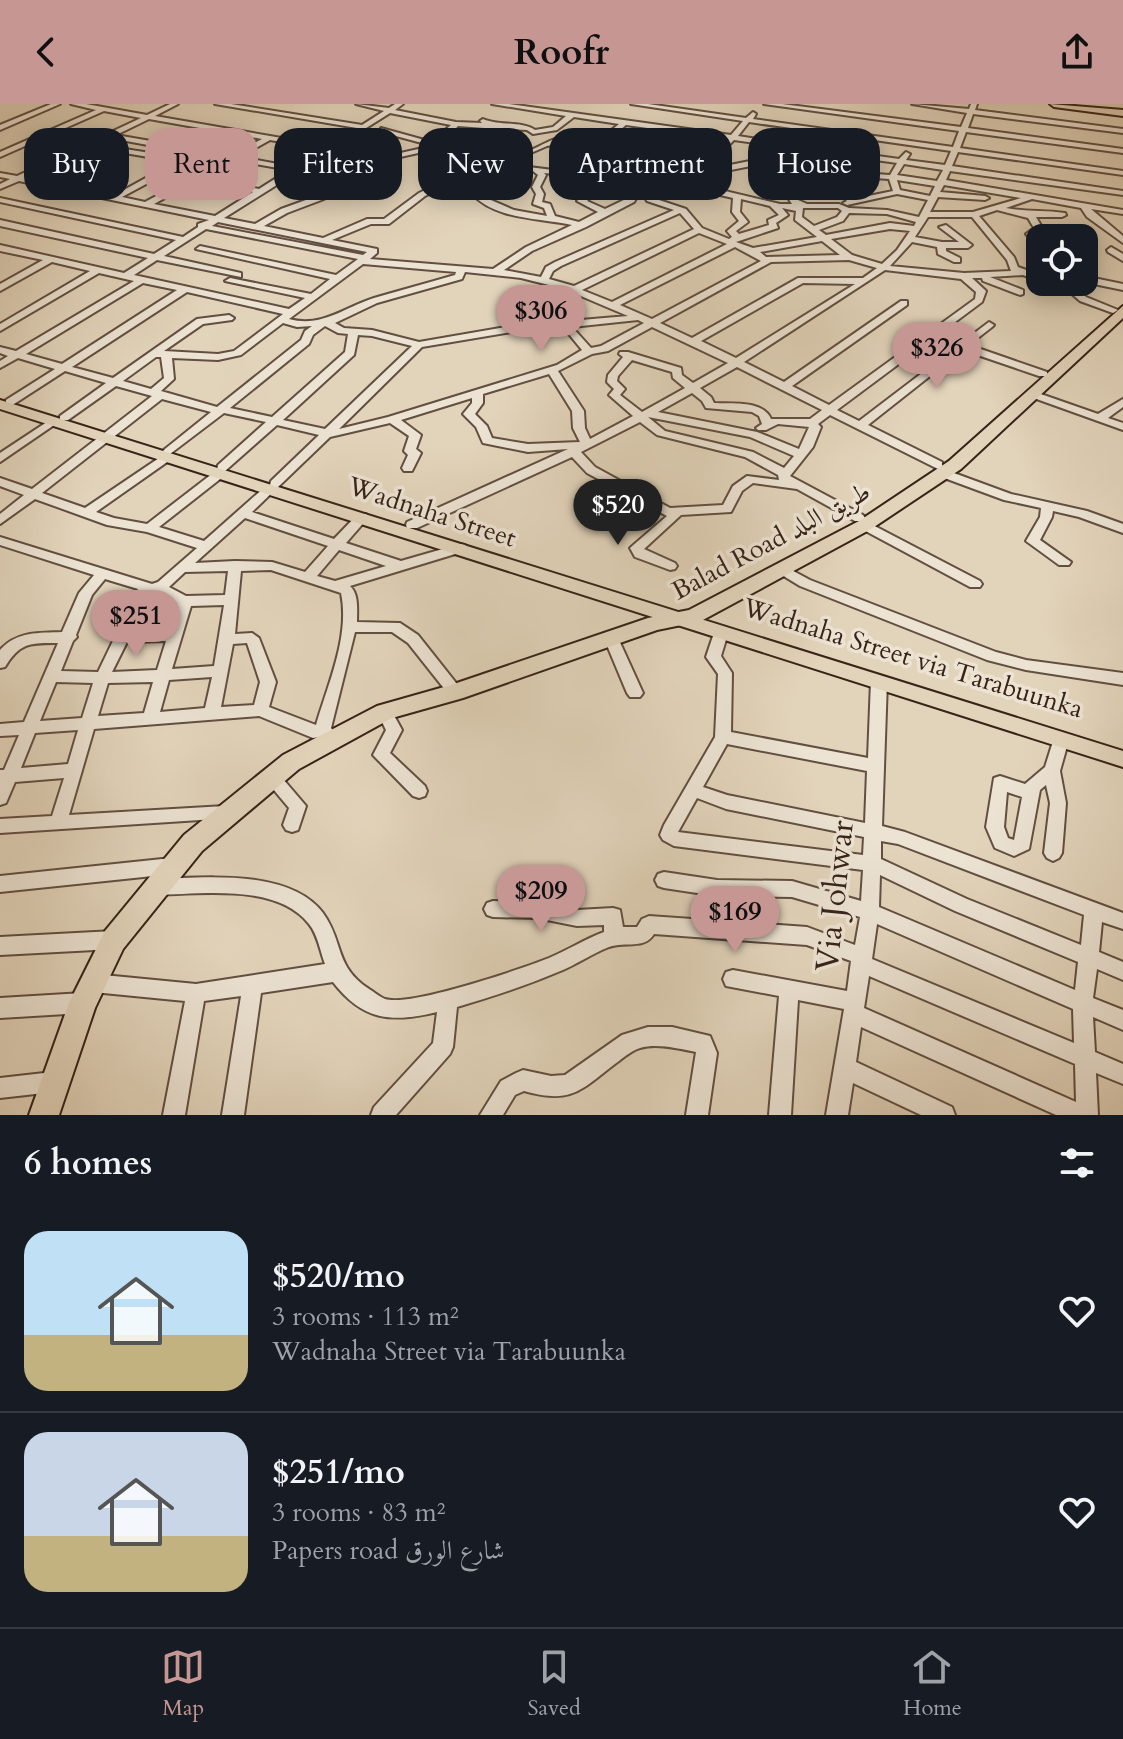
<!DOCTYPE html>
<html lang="en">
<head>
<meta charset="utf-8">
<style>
	body { margin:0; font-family:Cardo,Amiri,serif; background:#20242c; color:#f1f3f6; height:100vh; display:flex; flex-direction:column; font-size:30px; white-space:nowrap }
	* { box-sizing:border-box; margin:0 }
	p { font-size:26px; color:#9ea1a6 }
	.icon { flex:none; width:44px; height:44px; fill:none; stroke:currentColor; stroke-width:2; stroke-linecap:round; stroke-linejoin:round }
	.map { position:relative; height:1011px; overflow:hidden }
	.drawer { display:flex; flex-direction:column; background:#171b24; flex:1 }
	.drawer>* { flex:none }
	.guide { position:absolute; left:24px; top:24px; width:1076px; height:72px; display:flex; gap:16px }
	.fabs { position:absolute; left:1026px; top:120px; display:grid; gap:16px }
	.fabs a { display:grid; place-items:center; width:72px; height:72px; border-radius:16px; background:#171b24; box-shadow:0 4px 20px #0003; font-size:40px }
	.price { position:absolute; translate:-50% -68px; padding:0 18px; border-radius:28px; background:#c59692; color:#111; font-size:26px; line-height:52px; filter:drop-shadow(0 2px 4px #0008) }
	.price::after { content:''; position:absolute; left:50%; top:48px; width:24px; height:18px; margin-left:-12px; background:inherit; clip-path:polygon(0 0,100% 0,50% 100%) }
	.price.selected { background:#222; color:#fff }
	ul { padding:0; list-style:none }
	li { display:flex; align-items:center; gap:24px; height:200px; padding:0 24px }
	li+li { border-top:2px solid #363941 }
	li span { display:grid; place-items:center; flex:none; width:224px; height:160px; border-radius:24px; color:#555 }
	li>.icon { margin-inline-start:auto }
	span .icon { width:96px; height:96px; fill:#fffc; stroke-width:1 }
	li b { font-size:34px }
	h2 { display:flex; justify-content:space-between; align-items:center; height:96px; padding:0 24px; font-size:34px }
	.chip { padding:0 28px; border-radius:24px; background:#171b24; box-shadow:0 4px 20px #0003; font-size:28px; line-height:72px }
	.chip.selected { background:#c59692; color:#111 }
	header { display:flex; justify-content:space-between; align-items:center; height:104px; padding:0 24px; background:#c59692; color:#111; font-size:36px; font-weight:700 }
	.tabs { display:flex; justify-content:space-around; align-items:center; height:112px; border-top:2px solid #363941; background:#171b24; font-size:22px; color:#9ea1a6 }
	.tabs a { display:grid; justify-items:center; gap:4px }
	.tabs .selected { color:#c59692 }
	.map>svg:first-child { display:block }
</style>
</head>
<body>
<header><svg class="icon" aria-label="back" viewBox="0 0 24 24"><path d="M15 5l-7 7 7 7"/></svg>Roofr<svg class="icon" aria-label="share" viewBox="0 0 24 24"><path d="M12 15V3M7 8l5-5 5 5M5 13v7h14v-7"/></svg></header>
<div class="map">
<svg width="1123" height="1011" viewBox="0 0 1123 1011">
	<rect width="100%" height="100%" fill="#e2d4bb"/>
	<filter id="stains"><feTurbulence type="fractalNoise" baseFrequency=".0025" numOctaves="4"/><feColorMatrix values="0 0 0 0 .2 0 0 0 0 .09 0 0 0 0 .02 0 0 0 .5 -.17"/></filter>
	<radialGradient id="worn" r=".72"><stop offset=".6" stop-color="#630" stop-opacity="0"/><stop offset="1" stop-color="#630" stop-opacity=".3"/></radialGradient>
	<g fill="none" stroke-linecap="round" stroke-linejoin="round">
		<g stroke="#624f41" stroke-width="4">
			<path id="minor" d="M51,0H60L0,26V21Z
				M71,0H86L147,11L170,0H178L155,12L328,42L357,24L215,0H231L362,21L384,7L356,0L389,4L395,0H403L395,6L456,18L482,19L480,17L483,15C499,22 522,17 535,26L553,23L566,12L492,0H509L731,31L743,17L631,0H648L746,14L753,8L756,10L753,15L953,43L959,27L764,0H782L961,23L967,9L912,0L969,5L971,0H977L975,6L1123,25V29L973,10L968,24L1123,45V49L966,28L960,44L1123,67V71L958,48L952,62L1123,87V91L950,67L946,76L1123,106V110L1091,105L1123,132V139L1087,113L1081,104L1032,95L1006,104C1026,108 1044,106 1065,109L1066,111L1062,113H1036L1043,125L1035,131L1040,136V144L1026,130L1034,124L1028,114L997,106L979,112L1014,153L1018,163L1040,171V177L1023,171L990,173L1023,186V190L1020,191L983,177L982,174H972L986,187L982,198L837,306L859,317L989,218L994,221L992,223L969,241L1047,268V272H1039L963,246L868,321L942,358V364L938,365L830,311L818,320L821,323L813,343L790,372L863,411L865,414L863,417H855L797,385L753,379L742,387L731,408L681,411L644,445L675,459L677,462L675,465L670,466L635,453L630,444L667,412L587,369L572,353L417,424H407L406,421L407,418L568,345L528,348L483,339L476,323L463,310L472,299V294L401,316L421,331L416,345L421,349L412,367H404L402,364L408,351L404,347L409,332L390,319L330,333L252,408L334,435L358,410H366L368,413L366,416L346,439L401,457L460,440L465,441L467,444L465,447L350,482C359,490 357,506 357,518L400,519L418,531L460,584L463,588L460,592H450L408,539L392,528H355L331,624L340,633L338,637L332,639L320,633L313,634L259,612L94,625L69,711L225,702L231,704L233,709L231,714L0,729V715L52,712L64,674L15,678L6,699L0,701V666H4L19,631L0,632V620L24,618L58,539C31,539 20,538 5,563L0,564V546C17,527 39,529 62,528L79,489L94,471L0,441V433L152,480L158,478L197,444L147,428L107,421L35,395L0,420V410L24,391L0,382V374L32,385L152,292L116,282L68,316H60V312L106,279L65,267L14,300H6V296L55,265L18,254L0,264V257L8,252L0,249V243L16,247L134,177L99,169L0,227V220L90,167L52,158L0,187V180L43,156L0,147V141L124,169L148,154L0,122V116L154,150L176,136L0,98V94L183,133L198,123V120L209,116L19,77L0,85V80L10,75L0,73V69L17,72L141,14L104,7L0,53V48L96,6ZM390,9L451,21L438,32L428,37L381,24V28L422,39L423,44L378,54L319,60L312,58ZM574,13L619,20L604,32L618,36C619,51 630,61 644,67L640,69L644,71L686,60L682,58C655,64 629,70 625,32L614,31L626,21L727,35L719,45L637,40L636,42L640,44L721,49L734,36L769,41L771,44L760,55L690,69L679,77L629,72L591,74L584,72L591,67L587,53L590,43C560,20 546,44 519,50C509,52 492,43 482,40L491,31V24L527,26L533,30L557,26ZM149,15L262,35L231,51L116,31ZM749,18L951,47L945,61L906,56L910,50L906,48L899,55L778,38L780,36L776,34L771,37L738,32ZM458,22L484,24L483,30L474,39V43L510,53L500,59L430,43V42L444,36ZM110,34L191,49L113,92L50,79L113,47L160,55L164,53L163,51L112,43L41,77L26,74ZM270,36L323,45L294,63L240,53ZM566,38L582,44L579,53L583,66L577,69L505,60L547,42ZM777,42L897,59L890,71L846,68L815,59L786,65V69L806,79L786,91L792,100H780L687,78L695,73L766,59L778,46ZM427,47L482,59L419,89L384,115H367L323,134L264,122L287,109L324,95L323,64L378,58ZM200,50L225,55L192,72L167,68ZM233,56L289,66L259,85L201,74ZM904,60L943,66L937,77L897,71ZM490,61L533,67L538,71L532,83L536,90L533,100L544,104L547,112L514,106L484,93L480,90L484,80L473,69ZM307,62L315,63L317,92L281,105L255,120L224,114ZM815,63L846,72L889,75L893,87L854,95L845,85L815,77L796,68ZM544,69L567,71L586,77L585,90L577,97L598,108L579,118L555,112L550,100L542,98L544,90L540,83L546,71ZM467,71L476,80L472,90C496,116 540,114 572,121L526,143L493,165L370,155L377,149V145L332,136L371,120H389L425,92ZM161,72L186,76L145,98L122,93ZM629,76L638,77L628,94L605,105L587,97L593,91L594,78ZM897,76L935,82L930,92L900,86ZM194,78L253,88L215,112L154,100ZM646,78L664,80L653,83L651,91L646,95L647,97L674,106L555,158L546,163L541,173L504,166L532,147L586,123L634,98ZM677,81L733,94L732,108L739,117L727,127L732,133L729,135L702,124L686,105L656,95L660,86ZM944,81L1021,94L973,108H930L938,93L985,96L989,94L985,92L940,88ZM813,82L839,89L847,97L843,99L847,101L897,90L928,96L919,113L887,106L849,104L839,100H807L798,96L795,92ZM741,95L770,102L779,111L768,116L769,121L739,130L736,127L748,118L740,108ZM782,104L796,107L795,116L817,133L753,144L736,138L778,124L776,119L788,111ZM803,104H838L842,107L837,113L814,122L802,113ZM680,109L694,125L574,182L549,175L553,167L561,162ZM849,109L887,110L916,118L914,122L890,119L826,131L819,126L843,117ZM928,113H972L1007,156L1011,167L964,169L890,162L912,138L937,143L938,150L954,158H960V154L946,147V144H968L972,141L946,121L939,123L959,138H942L915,133ZM218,118L367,148L363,151L212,122ZM206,125L358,155L336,171L200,142L196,145L330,175L311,190L230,174L225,177L305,194L289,205L134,171L157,156L241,173V169L164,152ZM890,125L910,127L897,146L882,160L852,151L831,135ZM699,129L727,140L612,198L582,186ZM822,137L840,151L766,153L760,148ZM735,143L761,157L652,215L620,201ZM849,156L877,164L863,174H798L692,234L660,219L771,158ZM363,160L456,168L455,171C428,179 401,186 374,194C345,203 322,224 289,215ZM885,166L961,175L976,188L975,195L829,301L792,282L907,201V197H901L784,278L744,258ZM465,168L521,174L561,184L551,194L559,218L511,222L419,238L372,226L344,224L335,219L377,199L462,175ZM143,179L177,186L62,260L26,250ZM803,179L855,180L736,254L701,237ZM569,187L628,212L569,217L561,195ZM187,188L283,210L234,247L218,250L164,247L203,220L232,216L234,214L229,211L197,215L113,274L72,263ZM638,216L644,219L601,242L591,244L572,223ZM283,219L297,223L312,222L305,227L301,236L217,303L161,287L174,275L172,254L218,256L241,251ZM325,222L338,229L348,230L345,248L272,313L230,304L309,240L313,231ZM563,223L582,246L557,261L388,313L339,325L422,243L511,228ZM652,223L728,259L693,279L682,271L681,264L628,248H620L619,250L623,253L608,271L607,278L614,285L609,291L633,312L590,335L585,324L584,307L558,267L592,250L608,247ZM358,231L372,232L412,242L325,325L283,316L354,251ZM156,253H161L164,274L151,285L123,277ZM632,256L672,268L673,274L685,284L642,308L620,291L625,285L617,277L618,272ZM737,263L822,306L810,315H771C763,296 732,300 714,299L711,293L700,284ZM549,270L572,307L573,324L580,338L528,340L492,334L487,322L475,310L483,299V290ZM692,289L702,297L706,304L752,308L759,312L762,320L756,324L758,326H766L778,320L809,323L799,345L757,328L658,308ZM162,295L211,308L165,345L163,347L165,350L85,404L42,389ZM224,309L266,318L218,361L217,366L147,420L114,414L96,408L170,356L172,353L170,350ZM648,313L750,333L794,352L784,364L753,348L665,327ZM640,318L657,331L745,353L778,371L779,376L747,372L733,382L723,401L670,404L595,363L581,348ZM277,321L319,331L271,377L270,381L266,382L204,437L159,423L224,372L225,367ZM245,414L328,442L305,468L272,458L235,457L195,459ZM339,446L386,462L335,477L317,472ZM271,466L341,489C350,532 328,580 316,621L269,603L276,578L259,534L252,529L235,530L241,467ZM228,467L225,491L186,492L169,483L185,468ZM105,475L138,485L98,568L61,567L73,537L77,533L76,531L92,491ZM157,488L177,499L169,526L132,528L150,489ZM224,501L214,562L172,565L191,502ZM166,537L157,566L112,568L127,538ZM247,539L260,578L254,601L221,603L233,540ZM212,573L205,604L160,608L169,576ZM56,578L93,579L82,614L40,617ZM153,578L144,609L98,612L108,579ZM78,626L68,660L21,664L35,629Z
				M1111,143L1123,150V157L1108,148L1107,146Z
				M1084,145L1095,148L1084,151Z
				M1084,172L1123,180V186L1084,178Z
				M1068,178H1078L1075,183L1086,193L1118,206L1113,209L1080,197L1065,184Z
				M1035,288L1098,310L1123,295V303L1108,314L1123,319V326L1031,293V289Z
				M53,314L57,315V319L0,358V349Z
				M943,365L1011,390L1087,407L1123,420V429L1079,413L1053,407L1052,413L1040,436L1071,458L1069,461H1059L1026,437L1040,413L1041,404L1004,396L939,372L937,369Z
				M865,417L980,477L982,480L980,483H970L860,424L859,421L860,418Z
				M782,461L810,476L996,548L1026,556L1123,569V581L1026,566L987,556L800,482L777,468L775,465Z
				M721,524L728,529L721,552L732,569L731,628L868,654L871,577L874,573H884L887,577L882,722L905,728L1123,809V825L1102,818L1099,848L1123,858V876L1097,865L1093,894L1123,906V926L1093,913L1095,948L1123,960V980L1096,969L1098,1011H1056L861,923L856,958L952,1003L955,1011H921L853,979L848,1011H826L844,905L798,896L791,1011H769L779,892L726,882L723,875L726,868L733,866L847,887L851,857L807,841L654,830C644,846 626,837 609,843C591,850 576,861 558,868C525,882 491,893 457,903L453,943L450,950L396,1011H371L374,1003L433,939L437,908C392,919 363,917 333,878L261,889L244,1011H222L241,892L204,897L185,1011H163L185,897L93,888L86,886L83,879L86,872L93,870L196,880L325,860C320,847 318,831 309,820C277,779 201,790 155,791L149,789L146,783L149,777L155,775C204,774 289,764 323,809C344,838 334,862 369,885C374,888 380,893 385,895C410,903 521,865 549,854C568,846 585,835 604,828V821L577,822L537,814L493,813L487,811L484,805L487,799L493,797L537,798L577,806L613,804L620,806L623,823H637L642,815L649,812L807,823L855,841L860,813L792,793L717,792L664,784L658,782L655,776L658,770L664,768L717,776L792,777L861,797L863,766L674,742L663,736L660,731L664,721L715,633L718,570L706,553L714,529ZM727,640L867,667L865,719L727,691L703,683ZM697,694L726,705L864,733L863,751L678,728ZM881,737L898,740L1084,811L1081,841L967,795L881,755ZM880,771L955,807L1078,858L1075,886L879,803ZM877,820L1073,905L1074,939L872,855ZM869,872L1075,960L1076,998L864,904Z
				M611,529L618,534L643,589L640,593H630L627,589L604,534Z
				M385,602L390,604L402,626L390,649L425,682L427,687L425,692L419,694L413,692L373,651L386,626L377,608L380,604Z
				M1061,629L1067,631L1069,635L1060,667L1066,699L1062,749L1059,754L1053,757L1047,754L1044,749L1050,699L1046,681L1040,686L1029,745L1014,752L995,744L986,723L994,674L1000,672L1025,680L1045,663L1055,631ZM1007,688L1022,693L1014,736L1008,734L1004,723Z
				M271,666L277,668L306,702L298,726L292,728L286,726L283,721L289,704L263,673L265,668Z
				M172,754L178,757L181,762L178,767L172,770L0,788V772Z
				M114,827L121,830L123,836L121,842L114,845L0,851V833Z
				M83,889L90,892L93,899L90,906L83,909L0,914V894Z
				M648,923H672L710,932L717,949L708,1011H686L696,948C679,945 658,939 640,944C633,946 625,952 619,957C581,985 574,1001 524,987L515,991L503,1011H480L501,977L516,969L523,966L551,972L565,971L622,931Z
				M53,968L60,971L63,978L60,985L53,988L0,994V974Z"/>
		</g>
		<g stroke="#372318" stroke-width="4">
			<path id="major" d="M1050,0L1123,6V12L1054,3Z
				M0,296L1123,647V663L0,305Z"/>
		</g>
		<g stroke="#372318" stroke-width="4">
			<path id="highway" d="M1123,202V214L961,365L871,425L701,517L657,526L463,594L392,614L299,665L202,747L123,845L95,904L59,1011H29L69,899L105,827L184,731L283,651L377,602L451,581L648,514L689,506L859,417L949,357Z"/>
		</g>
		<use href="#minor" fill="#ece3d3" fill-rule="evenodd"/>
		<use href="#major" fill="#e2d4bb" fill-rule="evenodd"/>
		<use href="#highway" fill="#e2d4bb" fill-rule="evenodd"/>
	</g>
	<g text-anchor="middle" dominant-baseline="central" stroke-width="7" stroke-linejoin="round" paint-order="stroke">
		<g font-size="26" fill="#372318" stroke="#ece3d3">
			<text transform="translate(432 408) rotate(18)">Wadnaha Street</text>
			<text transform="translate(771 437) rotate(-28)">Balad Road طريق البلد</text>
			<text transform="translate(913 554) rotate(17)">Wadnaha Street via Tarabuunka</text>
		</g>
		<g font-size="32" fill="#372318" stroke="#ece3d3">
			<text transform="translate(835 792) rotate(-84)">Via Johwar</text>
		</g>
	</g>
	<rect width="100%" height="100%" filter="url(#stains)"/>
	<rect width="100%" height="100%" fill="url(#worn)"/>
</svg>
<div class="fabs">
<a><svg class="icon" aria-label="locate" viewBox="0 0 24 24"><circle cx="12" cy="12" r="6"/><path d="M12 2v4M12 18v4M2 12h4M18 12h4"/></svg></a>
</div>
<b class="price" style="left:541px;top:249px">$306</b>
<b class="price" style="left:937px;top:286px">$326</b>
<b class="price selected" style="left:618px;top:443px">$520</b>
<b class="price" style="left:136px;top:554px">$251</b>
<b class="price" style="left:541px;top:829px">$209</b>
<b class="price" style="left:735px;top:850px">$169</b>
<div class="guide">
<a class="chip">Buy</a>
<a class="chip selected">Rent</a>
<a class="chip">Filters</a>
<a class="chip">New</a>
<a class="chip">Apartment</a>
<a class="chip">House</a>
</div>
</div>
<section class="drawer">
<h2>6 homes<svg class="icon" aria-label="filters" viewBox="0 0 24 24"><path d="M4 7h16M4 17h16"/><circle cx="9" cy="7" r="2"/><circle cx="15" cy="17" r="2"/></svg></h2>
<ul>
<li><span style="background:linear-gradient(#bfe0f5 65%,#c2b280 0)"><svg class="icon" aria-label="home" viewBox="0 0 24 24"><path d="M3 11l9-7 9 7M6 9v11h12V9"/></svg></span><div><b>$520/mo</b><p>3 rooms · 113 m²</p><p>Wadnaha Street via Tarabuunka</p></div><svg class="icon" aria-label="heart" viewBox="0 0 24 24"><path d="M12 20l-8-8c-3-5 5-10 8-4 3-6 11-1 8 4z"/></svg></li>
<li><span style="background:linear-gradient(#c9d6e8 65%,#c2b280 0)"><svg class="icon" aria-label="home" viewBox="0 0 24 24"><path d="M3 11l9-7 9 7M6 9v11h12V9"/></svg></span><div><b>$251/mo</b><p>3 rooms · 83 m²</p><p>Papers road شارع الورق</p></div><svg class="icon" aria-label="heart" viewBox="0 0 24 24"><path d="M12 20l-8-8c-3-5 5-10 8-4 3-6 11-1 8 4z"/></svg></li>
</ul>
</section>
<nav class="tabs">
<a class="selected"><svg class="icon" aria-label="map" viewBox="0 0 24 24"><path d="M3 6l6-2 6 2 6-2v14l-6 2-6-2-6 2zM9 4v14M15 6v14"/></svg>Map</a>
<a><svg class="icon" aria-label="saved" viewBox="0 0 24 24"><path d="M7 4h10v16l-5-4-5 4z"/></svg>Saved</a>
<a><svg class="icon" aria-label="home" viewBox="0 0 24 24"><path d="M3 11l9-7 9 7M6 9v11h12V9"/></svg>Home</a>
</nav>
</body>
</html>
